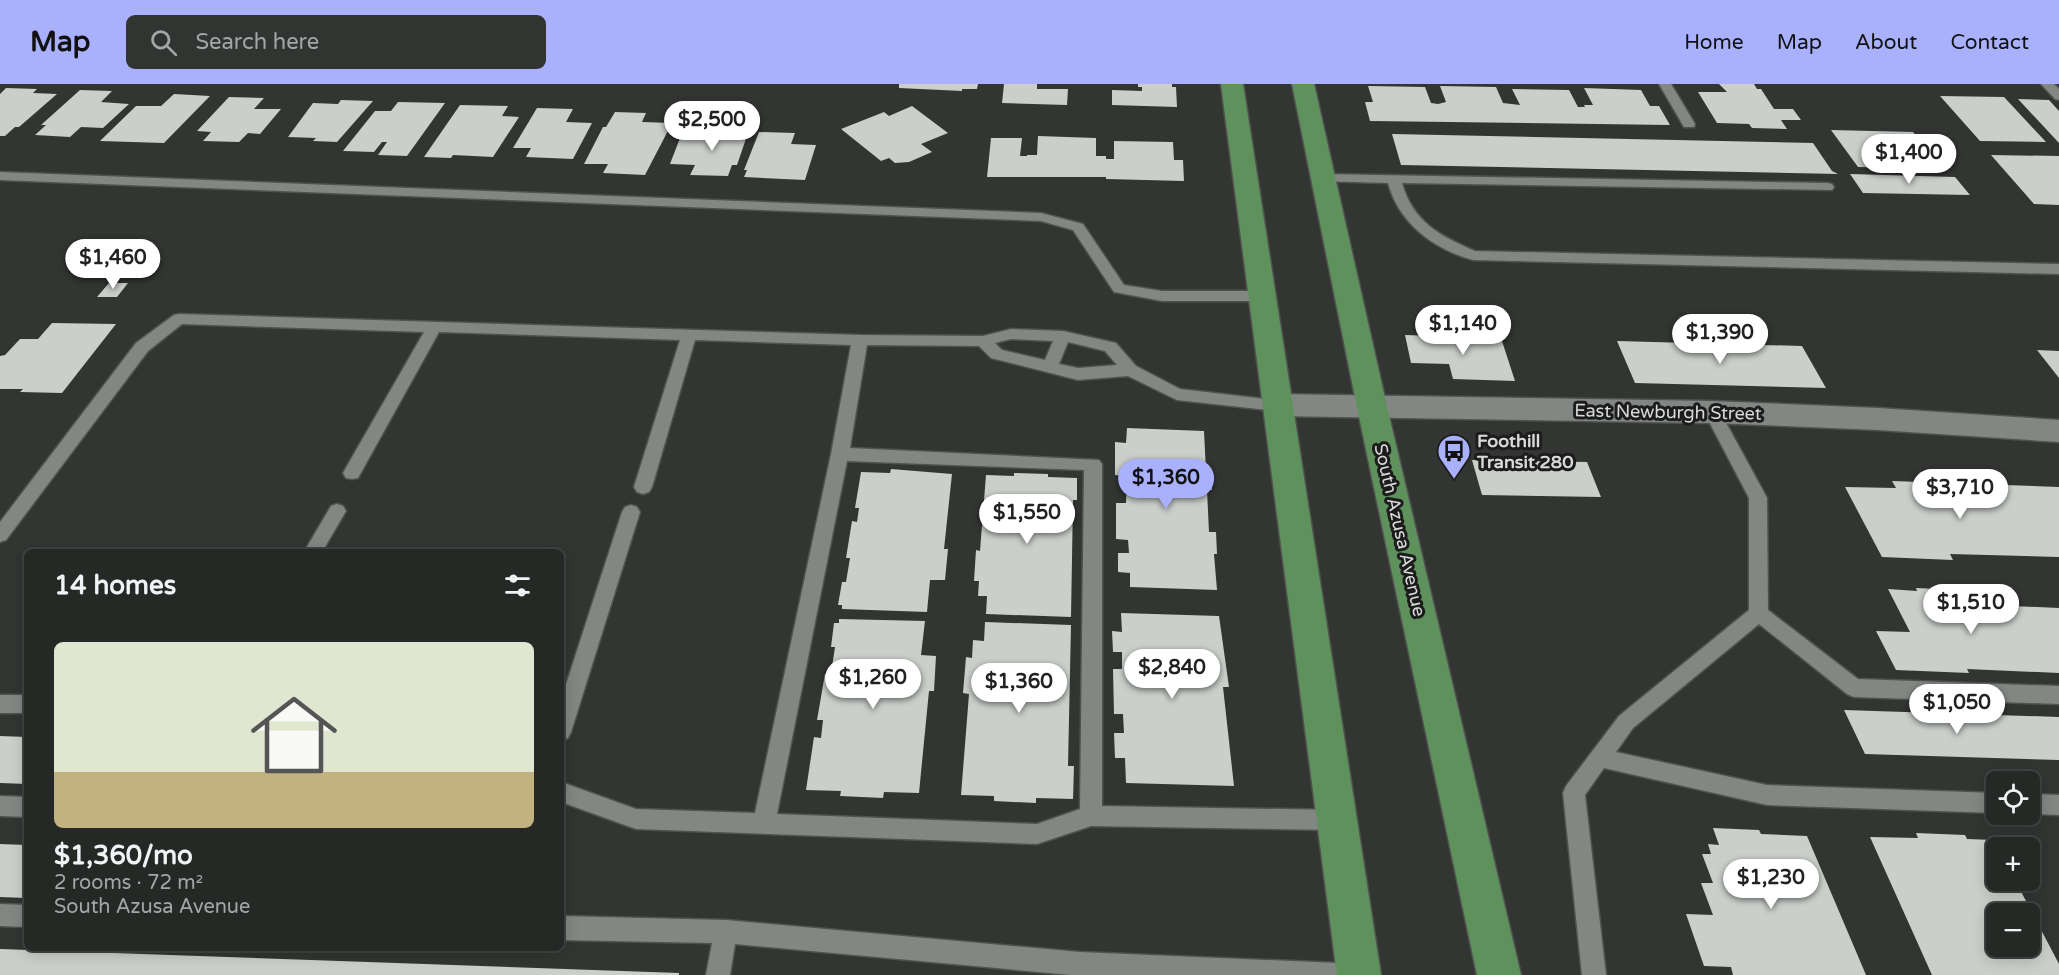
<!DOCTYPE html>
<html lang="en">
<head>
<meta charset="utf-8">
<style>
	body { margin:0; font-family:"Varela Round",sans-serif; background:#323432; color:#f1f3f6; height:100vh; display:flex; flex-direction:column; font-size:22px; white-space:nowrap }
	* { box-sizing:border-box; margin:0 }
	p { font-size:20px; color:#a4a6a7 }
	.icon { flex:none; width:33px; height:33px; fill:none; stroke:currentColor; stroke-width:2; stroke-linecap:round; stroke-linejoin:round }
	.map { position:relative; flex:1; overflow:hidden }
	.panel { position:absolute; left:24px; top:465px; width:540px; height:402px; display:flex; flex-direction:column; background:#262826; border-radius:9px; box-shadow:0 3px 15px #0003,0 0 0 2px #424443 }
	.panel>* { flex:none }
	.tools { position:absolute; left:1986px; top:687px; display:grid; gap:12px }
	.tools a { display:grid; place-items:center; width:54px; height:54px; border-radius:9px; background:#262826; box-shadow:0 3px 15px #0003,0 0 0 2px #424443; font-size:30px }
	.price { position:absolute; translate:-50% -51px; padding:0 14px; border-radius:21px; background:#fff; color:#222; font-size:20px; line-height:39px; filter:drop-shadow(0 2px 3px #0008) }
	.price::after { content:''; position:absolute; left:50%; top:36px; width:18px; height:14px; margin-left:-9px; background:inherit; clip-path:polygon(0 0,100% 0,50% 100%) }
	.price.on { background:#a9b0fc; color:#111 }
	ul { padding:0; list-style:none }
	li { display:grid; align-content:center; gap:12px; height:318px; padding:0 30px }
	li span { display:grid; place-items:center; height:186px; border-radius:9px; color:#555 }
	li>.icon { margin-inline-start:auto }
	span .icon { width:108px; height:108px; fill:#fffc; stroke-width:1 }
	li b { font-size:26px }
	h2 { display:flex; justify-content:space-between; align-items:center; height:72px; padding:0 30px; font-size:26px }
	header { display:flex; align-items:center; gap:36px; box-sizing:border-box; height:84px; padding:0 30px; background:#a9b0fc; color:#111 }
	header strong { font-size:28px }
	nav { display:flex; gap:33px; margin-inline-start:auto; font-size:21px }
	.search { width:420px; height:54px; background:#323432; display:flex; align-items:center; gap:15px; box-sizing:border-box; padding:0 21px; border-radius:9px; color:#a4a6a7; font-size:22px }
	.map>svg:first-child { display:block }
</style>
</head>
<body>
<header>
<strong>Map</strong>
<div class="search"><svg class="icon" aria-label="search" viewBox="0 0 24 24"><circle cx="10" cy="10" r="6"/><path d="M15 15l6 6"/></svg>Search here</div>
<nav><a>Home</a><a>Map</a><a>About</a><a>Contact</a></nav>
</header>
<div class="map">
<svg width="2059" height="891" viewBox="0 0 2059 891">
	<rect width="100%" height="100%" fill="#323532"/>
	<path fill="#cacfca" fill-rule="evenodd" d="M899,0H978L977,5H962V7L899,4Z
		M1004,0H1037V5H1068L1067,21L1002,19Z
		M1138,0H1172V3H1176L1177,23L1112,21V6L1142,7V3H1138Z
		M1719,0H1754L1757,5H1761L1774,25H1793L1801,36H1781L1787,45L1752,44L1749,40L1717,39L1698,8H1727Z
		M1368,2L1425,3L1431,19L1438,20L1446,18L1440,2L1496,3L1503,19L1520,21L1512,5L1569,6L1578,23H1585L1584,21H1593L1584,4L1641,6L1650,22H1659L1670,41L1370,37L1365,18H1373Z
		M6,4L37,5L33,9L57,10L19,43H15L5,52H0V10Z
		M80,6L112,7L101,18L129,20L103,44L81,43L70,53L35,51L46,41H41Z
		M174,10L210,12L164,59L100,57L136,22H161Z
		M1940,12L2004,13L2046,58L1980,57Z
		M229,13L264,14L254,25H281L260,50L248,49L239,58L203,57L211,48L197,47Z
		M2018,15L2049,16L2059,27V59Z
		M341,16L373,17L337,58L313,57L316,54L288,53L313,19L338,20Z
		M398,18L445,19L407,72L378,71L387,58H382L374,68L343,67L375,27H391Z
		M460,21L508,22L502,32L519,33L493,73L453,71L451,74L424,73Z
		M912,22L948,49L921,60L932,68L909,78L895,79L889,74L881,77L841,45L884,28L889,32Z
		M537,24L573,25L566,38L592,39L573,75L526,73L531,64H513Z
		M615,28L646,29L642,38L672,39L645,91L603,89L608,80H584L603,43H606Z
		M718,42L750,43L737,81H732L728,92L690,91L695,81L670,80L680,54L710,55Z
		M1831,46L1913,48L1943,85L1858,83Z
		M759,48L795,49L791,60L816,61L805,96L744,93L747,86H744Z
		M1392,50L1813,59L1832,87L1838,90L1401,81Z
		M1038,52L1096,54V72H1106V75H1114V57L1173,58L1174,76H1183L1184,97L1106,95V93H987L991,54H1022L1020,72H1027V71H1037Z
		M1991,71L2059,72V121L2034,120Z
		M1850,90L1955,93L1970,111L1863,109Z
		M109,199H128L117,213H97Z
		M52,239L116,240L62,309L20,308L23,305H0V272L5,271L20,255H38Z
		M1405,251L1501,254L1515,297L1453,295L1449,280L1411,279Z
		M1617,257L1802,262L1826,304L1635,299Z
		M2037,266L2059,267V294Z
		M1127,344L1204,347L1206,387H1211L1212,406H1207L1209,448H1216L1217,470H1214L1217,506L1130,503V489L1118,488V469H1129L1128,456L1116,455V419H1126L1127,392L1115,391V358L1126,359Z
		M1472,376L1587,378L1601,413L1482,411Z
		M891,385L952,390L944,465H948L945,496H930L927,528L842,525V521H838L842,498H846L850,474H846L852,437L857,438L859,424H855L861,388L890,389Z
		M1014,389L1048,390V393L1077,394V416H1073L1071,533L986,530L987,512H978L979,497H974L976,466L980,467L986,391L1014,392Z
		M1892,397L2059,403V473L1950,470L1953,476L1882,473L1845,403L1896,404Z
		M1916,504L1960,506L1968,520L2059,524V589L1967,585L1969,589L1896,586L1876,547L1910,548L1888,505L1917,507Z
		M1121,529L1219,532L1229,603H1223L1234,702L1126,699L1125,674H1115L1114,649H1124L1123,630H1114L1113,585H1122V568H1113L1112,547L1122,548Z
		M839,535L925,537L921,571L936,572L934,607H929L919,709L884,708L883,714L840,712L841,707L806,706L814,653L821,654L823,636H817L825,590H831L835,563H831L834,539H839Z
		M985,538L1071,541L1068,682H1074L1073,715L1036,714V719L994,717V712L961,711L969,610L963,609L966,573L972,574L973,556L984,557Z
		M1844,626L2059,633V676L1865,670Z
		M0,652L27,653V700L0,699Z
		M1713,744L1759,746L1761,750L1807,752L1866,891H1733L1731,883L1704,882L1686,830L1713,831L1701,799H1713L1702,770H1711L1708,760L1719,761Z
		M1916,749L1965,751L1967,755L1994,756L1998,764L1996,796H2015L2059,880V891H1932L1870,753L1918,754ZM1996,830H2030V862H1996Z
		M0,760L27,761V814L0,813Z
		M0,865L679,889V891H0Z"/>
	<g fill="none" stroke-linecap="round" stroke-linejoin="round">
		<g stroke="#4f524f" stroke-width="3">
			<path id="service" d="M1659,0H1671L1695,40L1694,43H1684Z
				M2041,0H2054L2059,5V16L2055,15Z
				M0,88L1041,129L1083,140L1124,201L1162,207H1261L1269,212L1261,217H1162L1114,208L1073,146L1041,137L0,96Z
				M1323,90L1827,99L1832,100L1834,103L1832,106L1402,99C1413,138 1440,152 1475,167L2059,180V190L1473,176C1433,165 1399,139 1388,99L1318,97L1316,94L1318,91Z
				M179,230L860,251L983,252L1011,245L1063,247L1116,259L1136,282L1180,305L1283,317L1285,321L1283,325L1277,327L1177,316L1128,292L1078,296L991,274L979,262L867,261L850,364L1099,376L1102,380V722L1337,726L1345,729L1348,736L1345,743L1337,746L1091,742L1037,760L636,745L561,718V698L636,725L755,729L831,370L851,261L695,256L652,403L649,408L643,410L637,408L634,403L680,256L439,248L358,394L352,395L346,394L343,389L424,248L182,240L148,267L6,456L0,458V438L136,259L174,231ZM1011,255L1053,257L1045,276L1002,266L995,259ZM1068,258L1105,267L1117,281L1078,284L1059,280ZM847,377L1084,386L1080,725L1037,740L777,730Z
				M1712,322L1718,324L1767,414L1768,526L1858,595L2059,602V620L1854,613L1847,610L1759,540L1633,644L1616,668L1767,701L1996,709V729L1767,721L1604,684L1585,711L1606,891H1582L1563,709L1566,702L1619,632L1749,526V414L1704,328L1706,324Z
				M337,420L343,422L346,427L322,468H304L331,422Z
				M631,421L637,423L640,428L571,648L568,654L561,657V616L622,428L625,423Z
				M0,611H27V629H0Z
				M2030,710L2059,711V731L2030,730Z
				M0,712L27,713V733L0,732Z
				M0,820L27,821V843L0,842Z
				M561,832L726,836L1080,868L1338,879L1346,883L1350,891H1071L735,860L730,891H706L712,859L561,856Z"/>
		</g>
		<g stroke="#4f524f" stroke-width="3">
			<path id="minor" d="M1277,310L1712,317L1878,324L2059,336V358L1878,346L1712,339L1277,332L1266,329L1262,321L1266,313Z"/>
		</g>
		<g stroke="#4f524f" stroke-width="3">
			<path id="primary" d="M1221,0H1243L1381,891H1337Z
				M1292,0H1314L1387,323L1521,891H1477L1357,323Z"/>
		</g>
		<use href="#service" fill="#838783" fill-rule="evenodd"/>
		<use href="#minor" fill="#838783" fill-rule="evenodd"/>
		<use href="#primary" fill="#5e915c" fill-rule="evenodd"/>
	</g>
	<defs>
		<g id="bus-pin" transform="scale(1.725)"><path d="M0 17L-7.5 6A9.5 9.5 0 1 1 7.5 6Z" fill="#a9b0fc" stroke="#1b1c1b"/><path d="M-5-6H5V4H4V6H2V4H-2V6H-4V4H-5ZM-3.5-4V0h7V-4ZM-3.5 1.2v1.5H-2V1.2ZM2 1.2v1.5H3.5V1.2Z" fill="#111"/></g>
	</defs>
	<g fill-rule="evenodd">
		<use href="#bus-pin" x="1454" y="367"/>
	</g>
	<g text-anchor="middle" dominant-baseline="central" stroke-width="6" stroke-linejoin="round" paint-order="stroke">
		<g font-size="18" fill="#d7dad7" stroke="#1b1c1b">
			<text transform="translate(1668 328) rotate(1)">East Newburgh Street</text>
			<text transform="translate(1400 446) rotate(77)">South Azusa Avenue</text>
		</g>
		<g font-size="18" font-weight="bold" fill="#d7dad7" stroke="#1b1c1b" text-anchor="start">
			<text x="1477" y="357">Foothill<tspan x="1477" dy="21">Transit 280</tspan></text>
		</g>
	</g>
</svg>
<div class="tools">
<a><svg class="icon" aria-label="locate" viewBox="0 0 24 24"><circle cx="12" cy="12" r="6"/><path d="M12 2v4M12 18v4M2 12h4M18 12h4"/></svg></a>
<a>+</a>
<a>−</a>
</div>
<b class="price" style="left:712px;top:68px">$2,500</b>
<b class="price" style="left:1909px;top:101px">$1,400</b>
<b class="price" style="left:113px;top:206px">$1,460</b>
<b class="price" style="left:1463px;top:272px">$1,140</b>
<b class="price" style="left:1720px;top:281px">$1,390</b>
<b class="price on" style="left:1166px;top:426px">$1,360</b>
<b class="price" style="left:1960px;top:436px">$3,710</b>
<b class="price" style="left:1027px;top:461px">$1,550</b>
<b class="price" style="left:1971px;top:551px">$1,510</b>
<b class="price" style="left:1172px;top:616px">$2,840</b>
<b class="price" style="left:873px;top:626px">$1,260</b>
<b class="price" style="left:1019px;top:630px">$1,360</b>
<b class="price" style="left:1957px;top:651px">$1,050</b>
<b class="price" style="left:1771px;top:826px">$1,230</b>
<section class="panel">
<h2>14 homes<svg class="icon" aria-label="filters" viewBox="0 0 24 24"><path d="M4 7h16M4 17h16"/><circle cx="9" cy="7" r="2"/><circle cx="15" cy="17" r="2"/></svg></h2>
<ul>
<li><span style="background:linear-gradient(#dfe7d0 70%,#c2b280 0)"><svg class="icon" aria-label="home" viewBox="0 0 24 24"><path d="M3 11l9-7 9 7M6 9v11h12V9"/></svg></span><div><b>$1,360/mo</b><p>2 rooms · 72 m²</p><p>South Azusa Avenue</p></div></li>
</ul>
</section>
</div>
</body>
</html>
